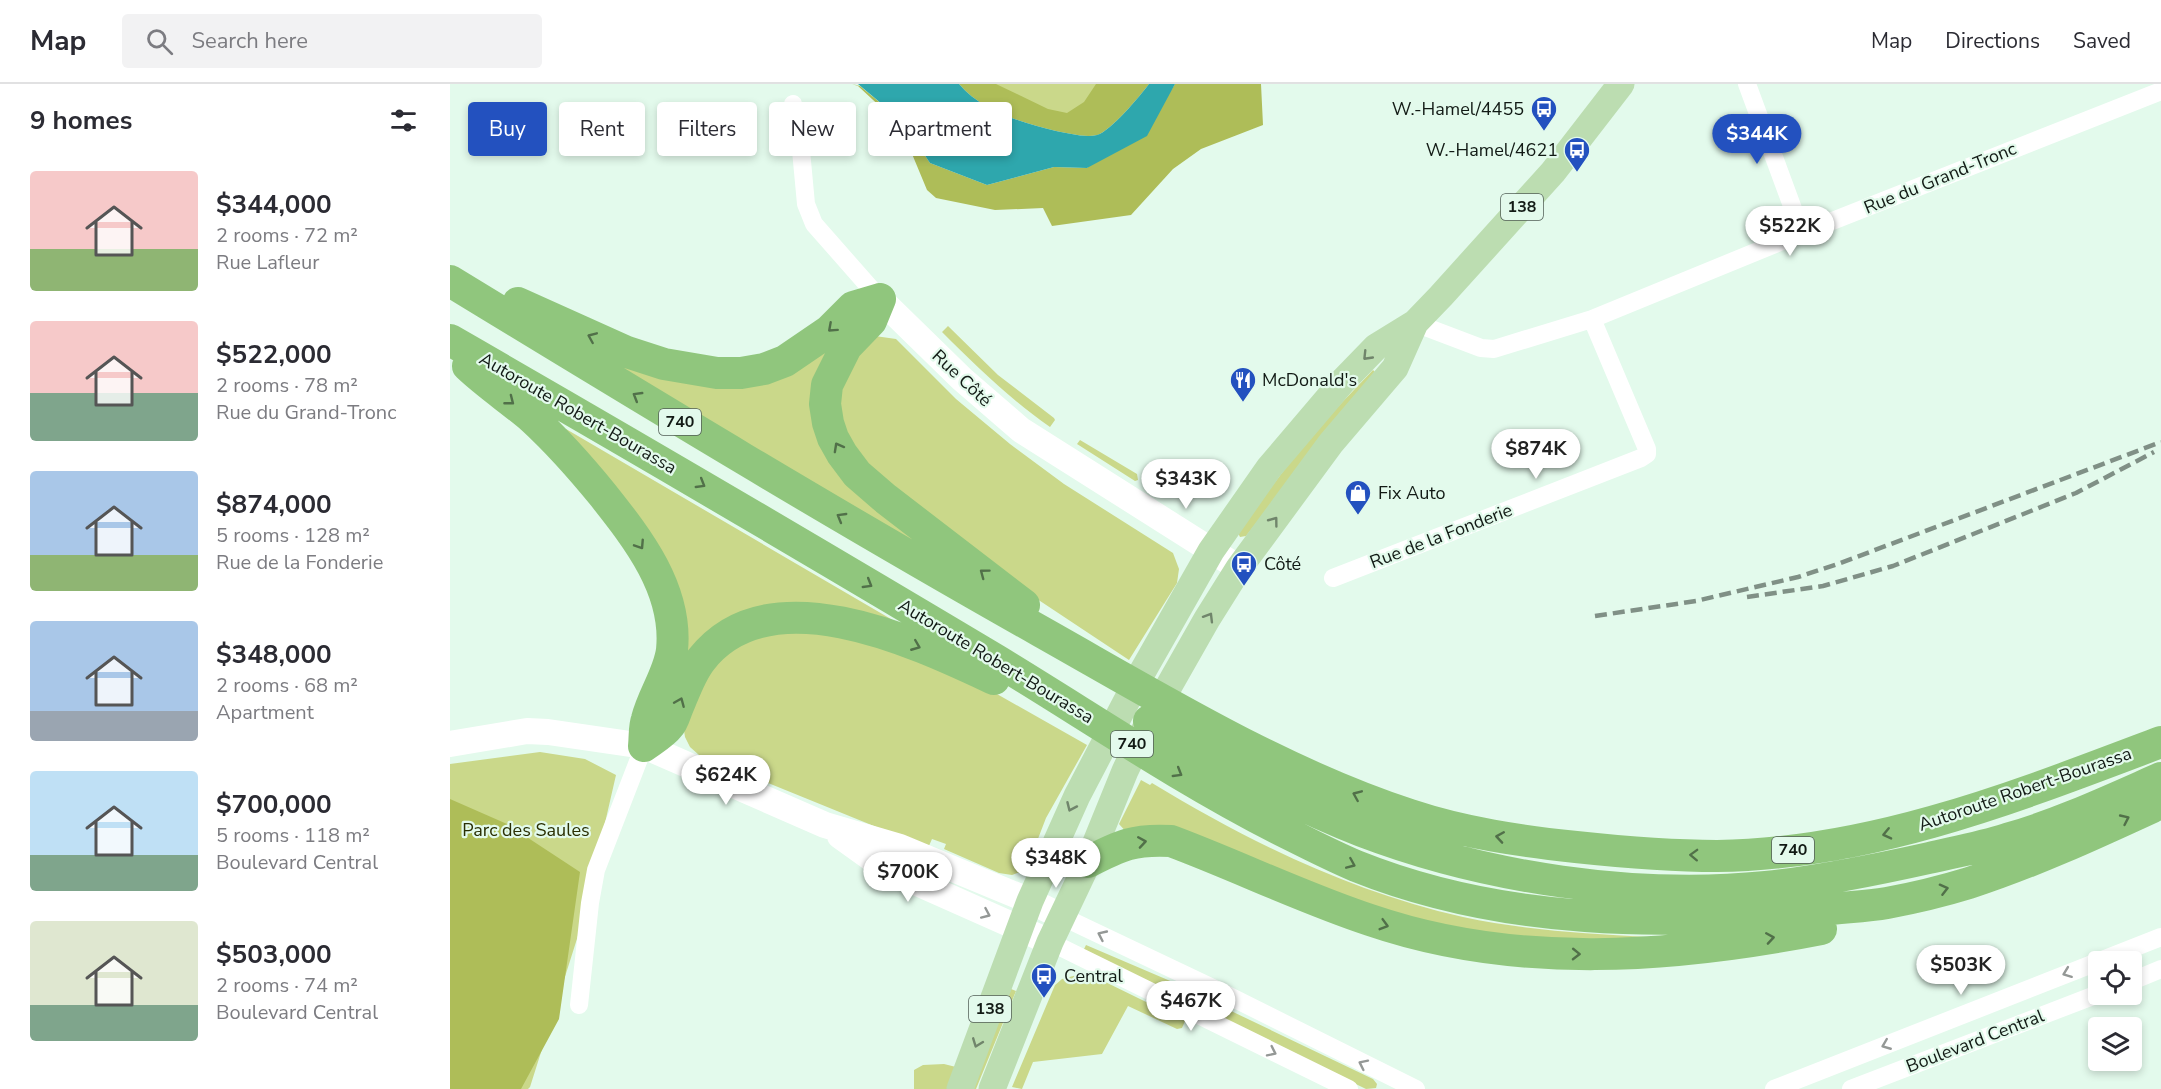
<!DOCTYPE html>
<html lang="en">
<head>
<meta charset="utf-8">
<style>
	body { margin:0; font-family:"Nunito Sans",sans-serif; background:#f2f2f3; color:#2b2b33; height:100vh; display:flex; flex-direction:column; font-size:22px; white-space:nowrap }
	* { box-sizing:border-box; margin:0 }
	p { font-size:20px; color:#7c7c81 }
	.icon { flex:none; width:33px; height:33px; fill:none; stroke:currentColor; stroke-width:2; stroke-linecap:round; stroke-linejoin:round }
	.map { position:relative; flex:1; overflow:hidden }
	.side { display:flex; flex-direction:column; background:#fff; width:450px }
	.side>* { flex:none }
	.top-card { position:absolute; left:18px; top:18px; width:570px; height:54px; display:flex; gap:12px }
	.fabs { position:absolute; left:1638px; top:867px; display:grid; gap:12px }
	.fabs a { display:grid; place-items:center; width:54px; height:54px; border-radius:6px; background:#fff; box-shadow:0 3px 9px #0003; font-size:30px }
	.price { position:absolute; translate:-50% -51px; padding:0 14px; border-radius:21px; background:#fff; color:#222; font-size:20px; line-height:39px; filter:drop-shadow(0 2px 3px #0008) }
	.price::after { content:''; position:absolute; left:50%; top:36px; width:18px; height:14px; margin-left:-9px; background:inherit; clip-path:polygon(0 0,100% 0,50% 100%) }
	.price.active { background:#2351bf; color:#fff }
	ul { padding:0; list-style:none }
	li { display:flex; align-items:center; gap:18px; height:150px; padding:0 30px }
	li span { display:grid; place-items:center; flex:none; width:168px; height:120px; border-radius:6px; color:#555 }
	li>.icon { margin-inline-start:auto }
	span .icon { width:72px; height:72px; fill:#fffc; stroke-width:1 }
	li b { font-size:26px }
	h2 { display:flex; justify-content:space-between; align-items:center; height:72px; padding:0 30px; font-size:26px }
	.tag { padding:0 21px; border-radius:6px; background:#fff; box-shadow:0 3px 9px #0003; font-size:21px; line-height:54px }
	.tag.active { background:#2351bf; color:#fff }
	header { display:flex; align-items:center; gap:36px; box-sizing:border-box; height:84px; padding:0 30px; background:#fff; border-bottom:2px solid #e1e1e2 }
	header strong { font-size:28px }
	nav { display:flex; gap:33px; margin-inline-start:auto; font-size:21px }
	.search { width:420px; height:54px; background:#f2f2f3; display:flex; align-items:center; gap:15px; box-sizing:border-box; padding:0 21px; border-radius:6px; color:#7c7c81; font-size:22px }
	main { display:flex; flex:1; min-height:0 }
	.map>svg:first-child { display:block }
</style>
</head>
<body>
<header>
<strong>Map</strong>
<div class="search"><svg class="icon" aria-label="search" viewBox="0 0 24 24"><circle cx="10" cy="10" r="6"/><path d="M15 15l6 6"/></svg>Search here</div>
<nav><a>Map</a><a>Directions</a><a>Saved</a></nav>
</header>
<main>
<section class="side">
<h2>9 homes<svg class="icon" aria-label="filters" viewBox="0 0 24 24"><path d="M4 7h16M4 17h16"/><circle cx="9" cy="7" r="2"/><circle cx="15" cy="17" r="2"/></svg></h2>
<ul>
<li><span style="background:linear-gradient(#f6c9c9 65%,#8fb573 0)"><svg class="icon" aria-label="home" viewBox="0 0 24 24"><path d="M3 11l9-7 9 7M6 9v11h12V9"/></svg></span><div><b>$344,000</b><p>2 rooms · 72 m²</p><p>Rue Lafleur</p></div></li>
<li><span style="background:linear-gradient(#f6c9c9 60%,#7fa58c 0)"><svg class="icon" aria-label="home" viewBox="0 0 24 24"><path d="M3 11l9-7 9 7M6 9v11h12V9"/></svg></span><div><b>$522,000</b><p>2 rooms · 78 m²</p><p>Rue du Grand-Tronc</p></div></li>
<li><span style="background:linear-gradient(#a9c7e8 70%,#8fb573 0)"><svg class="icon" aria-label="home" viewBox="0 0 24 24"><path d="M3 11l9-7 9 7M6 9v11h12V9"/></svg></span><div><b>$874,000</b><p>5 rooms · 128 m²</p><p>Rue de la Fonderie</p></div></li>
<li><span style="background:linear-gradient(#a9c7e8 75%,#9aa5b1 0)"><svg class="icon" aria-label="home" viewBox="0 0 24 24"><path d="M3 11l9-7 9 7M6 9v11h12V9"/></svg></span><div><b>$348,000</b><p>2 rooms · 68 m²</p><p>Apartment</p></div></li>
<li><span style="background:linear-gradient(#bfe0f5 70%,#7fa58c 0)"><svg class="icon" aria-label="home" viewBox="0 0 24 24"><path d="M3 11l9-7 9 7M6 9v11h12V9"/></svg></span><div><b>$700,000</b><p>5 rooms · 118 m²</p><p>Boulevard Central</p></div></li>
<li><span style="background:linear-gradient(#dfe7d0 70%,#7fa58c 0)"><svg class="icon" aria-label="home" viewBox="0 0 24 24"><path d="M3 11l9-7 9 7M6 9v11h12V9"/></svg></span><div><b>$503,000</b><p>2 rooms · 74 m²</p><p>Boulevard Central</p></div></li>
</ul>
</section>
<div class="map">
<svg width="1711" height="1005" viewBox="0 0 1711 1005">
	<rect width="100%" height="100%" fill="#e3faec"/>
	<path fill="#cad88a" d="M509,0H699L648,51Z
		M498,242L548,291L604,334L605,336L600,343C560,315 526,282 492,248Z
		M425,252L446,255L506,315L560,360L614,400L723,469L729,485L727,499L679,576L572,505L405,377L385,331L391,290Z
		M380,256L368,319L481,470L165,280L223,291Z
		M923,286L926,289L796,452L790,453L789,451V446L859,353Z
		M116,345L446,538L338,527L234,592L232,563L112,351Z
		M630,356L687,390L688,396L685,397L627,360Z
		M368,543L510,589L637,661L596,734L579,778L570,788L562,791L549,789L494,765L496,760L482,755L478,764L249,671L240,663L235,653L233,640L254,588L303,549Z
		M90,668L135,675L166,691L132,839L80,1003L78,1005H0V680Z
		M691,696L700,701L702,699C799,758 902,808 1013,833C1074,846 1136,850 1198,853V861L1020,853L678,750L669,740Z
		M636,861L739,905L742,908V915L740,917L633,867Z
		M627,891L639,894L641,891L735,937L732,944L727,945L678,922L652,970L583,978L572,1005L562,1003L605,901L612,895Z
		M561,905L566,907L526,1005H521Z
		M779,926L923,995L927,1000L926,1004L916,1005L776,937L773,930Z
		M494,980L506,983L497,1005H464V986L473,981Z"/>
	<path fill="#aebd58" d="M402,0L410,2L451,36L480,79L537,101L604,83L637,84L718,11L725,0H811L813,41L751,65L723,85L681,131L602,142L593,124L545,126L486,114L477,106L450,41L408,2Z
		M509,0H546L598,25L617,29L634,18L646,0H699C690,12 661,47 647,51C635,54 618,49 606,47C571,38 533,28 509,0Z
		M0,715L57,740L130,788L109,935L71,1005H0Z"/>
	<path fill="#2ea7ad" d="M408,0H509C533,28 571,38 606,47C618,49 635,54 647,51C661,47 690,12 699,0H725L697,52L637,84L604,83L537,101L480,79L451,36Z"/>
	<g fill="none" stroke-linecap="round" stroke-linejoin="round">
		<path stroke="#fff" stroke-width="18" d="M1297,0L1352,149
			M343,20L349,45L356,120L364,140L430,215
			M965,239L1031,264L1044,265L1142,235L1352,149L1711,7
			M883,494L1191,374L1197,370V365L1142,235
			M613,833L773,909L966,1005
			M600,858L899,1005
			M1682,897L1711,885
			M129,921L140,819L146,786L194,662
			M1324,1005L1711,853
			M1401,1005L1648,910"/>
		<path stroke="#fff" stroke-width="26" d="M430,215L512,295L571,346L789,484
			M0,660L77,647L98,648L194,662L375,741L450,763L580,817L613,833
			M390,752L436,785L600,858"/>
		<path stroke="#bcddb1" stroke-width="27" d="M510,1005L580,817L627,712L686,599L761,467L819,384L893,297L926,263L965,239L991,212L1103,88L1171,0
			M542,1005L600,858L638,778L675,687L699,637L757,535L789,484L881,359L945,284L965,239"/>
		<path stroke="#90c67d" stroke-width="32" d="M0,197C195,316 391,435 590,547C709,614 831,689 960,731C1014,749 1070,757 1126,763C1173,768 1220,772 1267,772C1423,770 1568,712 1711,658
			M430,215L421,237L396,263L377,301L375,320L378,339L383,354L392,370L407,390L436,415L574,521
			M68,219L177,268L214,280L267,289H291L314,285L335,277L379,247L403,223L430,215
			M0,256C183,361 365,468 546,576C640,633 731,695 829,745C855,758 880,771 906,782C1053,841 1216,842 1371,826C1393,823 1415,823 1437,819C1464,814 1493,807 1519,799C1586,777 1648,748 1711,719
			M18,282C38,301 61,316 82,334C108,358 131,384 153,411C188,455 228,506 222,566C219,590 203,611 197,635C194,643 195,653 194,662
			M699,637C768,678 837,718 912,747C1035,794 1186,816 1316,803C1372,797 1425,786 1479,774C1505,768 1532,763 1557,755C1610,740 1661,716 1711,694
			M194,662C202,656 213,650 219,642C223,638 225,630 227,625C234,609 240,590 251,576C319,488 467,559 544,595
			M638,778C671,761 684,755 721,757C788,782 853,814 920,836C1066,886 1223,874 1371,845"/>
		<path stroke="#809086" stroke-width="4.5" stroke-dasharray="12 6" stroke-linecap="butt" d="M1297,513L1373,502L1443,482L1626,409L1704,368
			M1145,532L1246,517L1348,493L1388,480L1711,358"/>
	</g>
	<defs><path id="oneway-chevron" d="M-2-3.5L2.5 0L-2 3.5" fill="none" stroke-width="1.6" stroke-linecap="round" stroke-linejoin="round" transform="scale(1.5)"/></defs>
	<g stroke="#517049">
		<use href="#oneway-chevron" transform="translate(382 244) rotate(138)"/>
		<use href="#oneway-chevron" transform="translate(142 253) rotate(-157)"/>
		<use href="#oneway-chevron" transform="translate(187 312) rotate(-149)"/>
		<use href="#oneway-chevron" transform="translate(60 317) rotate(38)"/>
		<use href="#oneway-chevron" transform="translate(388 363) rotate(-119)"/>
		<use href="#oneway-chevron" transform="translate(251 400) rotate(31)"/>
		<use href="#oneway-chevron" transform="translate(391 433) rotate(-150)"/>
		<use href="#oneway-chevron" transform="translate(190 461) rotate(57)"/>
		<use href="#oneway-chevron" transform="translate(534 489) rotate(-143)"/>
		<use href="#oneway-chevron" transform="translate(418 500) rotate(31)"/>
		<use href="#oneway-chevron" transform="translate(466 562) rotate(22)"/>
		<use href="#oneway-chevron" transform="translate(230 618) rotate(-67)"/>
		<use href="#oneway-chevron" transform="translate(728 689) rotate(31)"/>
		<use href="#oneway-chevron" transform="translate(907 711) rotate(-157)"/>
		<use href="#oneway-chevron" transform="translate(1675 735) rotate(-25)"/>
		<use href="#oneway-chevron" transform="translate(1437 750) rotate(167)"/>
		<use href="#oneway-chevron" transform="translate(1050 753) rotate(-171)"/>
		<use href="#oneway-chevron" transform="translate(692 758) rotate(-9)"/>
		<use href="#oneway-chevron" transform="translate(1244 771) rotate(-178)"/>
		<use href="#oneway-chevron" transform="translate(901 780) rotate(23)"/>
		<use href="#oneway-chevron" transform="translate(1494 805) rotate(-14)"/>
		<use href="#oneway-chevron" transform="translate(934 841) rotate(16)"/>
		<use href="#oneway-chevron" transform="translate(1320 854) rotate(-9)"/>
		<use href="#oneway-chevron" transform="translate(1126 870) rotate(1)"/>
	</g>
	<g stroke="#70856b">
		<use href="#oneway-chevron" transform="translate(917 272) rotate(134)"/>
		<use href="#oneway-chevron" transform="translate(824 437) rotate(-53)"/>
		<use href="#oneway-chevron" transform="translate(759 533) rotate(-59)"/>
		<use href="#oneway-chevron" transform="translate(621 723) rotate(114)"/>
		<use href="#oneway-chevron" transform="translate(527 959) rotate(111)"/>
	</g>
	<g stroke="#949896">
		<use href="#oneway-chevron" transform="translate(536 830) rotate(24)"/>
		<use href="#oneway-chevron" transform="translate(652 851) rotate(-155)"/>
		<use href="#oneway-chevron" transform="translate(1617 889) rotate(159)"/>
		<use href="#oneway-chevron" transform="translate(1436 961) rotate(158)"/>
		<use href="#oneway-chevron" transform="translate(822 968) rotate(26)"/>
		<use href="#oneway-chevron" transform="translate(913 980) rotate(-154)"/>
	</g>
	<defs>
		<g id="bus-pin" transform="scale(1.35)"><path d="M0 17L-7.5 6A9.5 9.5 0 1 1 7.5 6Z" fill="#2351bf" stroke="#e3faec"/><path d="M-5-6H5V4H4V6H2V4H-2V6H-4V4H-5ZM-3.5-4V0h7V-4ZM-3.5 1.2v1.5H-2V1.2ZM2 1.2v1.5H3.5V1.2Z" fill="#fff"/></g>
		<g id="restaurant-pin" transform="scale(1.35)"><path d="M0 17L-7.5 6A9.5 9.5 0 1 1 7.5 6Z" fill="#2351bf" stroke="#e3faec"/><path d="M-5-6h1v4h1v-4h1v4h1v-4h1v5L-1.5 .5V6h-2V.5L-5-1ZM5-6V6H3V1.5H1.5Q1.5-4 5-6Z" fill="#fff"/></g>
		<g id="shop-pin" transform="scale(1.35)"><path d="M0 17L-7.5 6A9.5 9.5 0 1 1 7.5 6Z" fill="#2351bf" stroke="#e3faec"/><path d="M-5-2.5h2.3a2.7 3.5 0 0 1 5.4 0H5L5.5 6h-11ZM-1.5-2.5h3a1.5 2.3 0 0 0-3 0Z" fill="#fff"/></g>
	</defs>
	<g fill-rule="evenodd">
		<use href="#bus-pin" x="1094" y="25"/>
		<use href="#bus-pin" x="1127" y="66"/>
		<use href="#restaurant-pin" x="793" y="296"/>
		<use href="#shop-pin" x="908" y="409"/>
		<use href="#bus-pin" x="794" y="480"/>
		<use href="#bus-pin" x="594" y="892"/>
	</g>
	<g text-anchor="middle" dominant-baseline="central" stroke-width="4.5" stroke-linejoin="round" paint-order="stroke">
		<g fill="#e3faec" stroke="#515d56" stroke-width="1.5">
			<rect x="1051" y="110" width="42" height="26" rx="4.5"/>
			<rect x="209" y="325" width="42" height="26" rx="4.5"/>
			<rect x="661" y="647" width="42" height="26" rx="4.5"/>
			<rect x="1322" y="753" width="42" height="26" rx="4.5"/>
			<rect x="519" y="912" width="42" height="26" rx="4.5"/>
		</g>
		<g font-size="16" font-weight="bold" fill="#121a15">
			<text x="1072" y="123">138</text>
			<text x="230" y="338">740</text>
			<text x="682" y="660">740</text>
			<text x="1343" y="766">740</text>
			<text x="540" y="925">138</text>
		</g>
		<g font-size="18" fill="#121a15" stroke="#e3faec" text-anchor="start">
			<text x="1074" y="25" text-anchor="end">W.-Hamel/4455</text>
			<text x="1108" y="66" text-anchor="end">W.-Hamel/4621</text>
			<text x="812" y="296">McDonald's</text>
			<text x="928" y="409">Fix Auto</text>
			<text x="814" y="480">Côté</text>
			<text x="614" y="892">Central</text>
		</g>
		<g font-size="18" fill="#121a15" stroke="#e3faec">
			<text transform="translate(1490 94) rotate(-22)">Rue du Grand-Tronc</text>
			<text transform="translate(512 294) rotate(43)">Rue Côté</text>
			<text transform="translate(128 329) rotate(30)">Autoroute Robert-Bourassa</text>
			<text transform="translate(991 452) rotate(-21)">Rue de la Fonderie</text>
			<text transform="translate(546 577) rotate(31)">Autoroute Robert-Bourassa</text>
			<text transform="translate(1575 705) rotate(-19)">Autoroute Robert-Bourassa</text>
			<text transform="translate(1525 957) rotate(-21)">Boulevard Central</text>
		</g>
		<g font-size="18" fill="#2a2f03" stroke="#e3faec">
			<text x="76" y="746">Parc des Saules</text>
		</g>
	</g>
</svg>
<div class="fabs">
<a><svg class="icon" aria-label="locate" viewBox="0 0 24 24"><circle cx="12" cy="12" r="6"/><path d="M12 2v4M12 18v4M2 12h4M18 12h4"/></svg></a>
<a><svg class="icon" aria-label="layers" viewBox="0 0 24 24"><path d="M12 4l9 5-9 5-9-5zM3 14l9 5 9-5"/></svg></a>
</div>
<b class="price active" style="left:1307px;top:81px">$344K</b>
<b class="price" style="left:1340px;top:173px">$522K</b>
<b class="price" style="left:1086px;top:396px">$874K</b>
<b class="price" style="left:736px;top:426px">$343K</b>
<b class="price" style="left:276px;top:722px">$624K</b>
<b class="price" style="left:606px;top:805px">$348K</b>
<b class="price" style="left:458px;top:819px">$700K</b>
<b class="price" style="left:1511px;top:912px">$503K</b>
<b class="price" style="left:741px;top:948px">$467K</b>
<div class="top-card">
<a class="tag active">Buy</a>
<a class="tag">Rent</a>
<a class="tag">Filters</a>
<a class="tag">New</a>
<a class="tag">Apartment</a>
</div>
</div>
</main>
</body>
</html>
